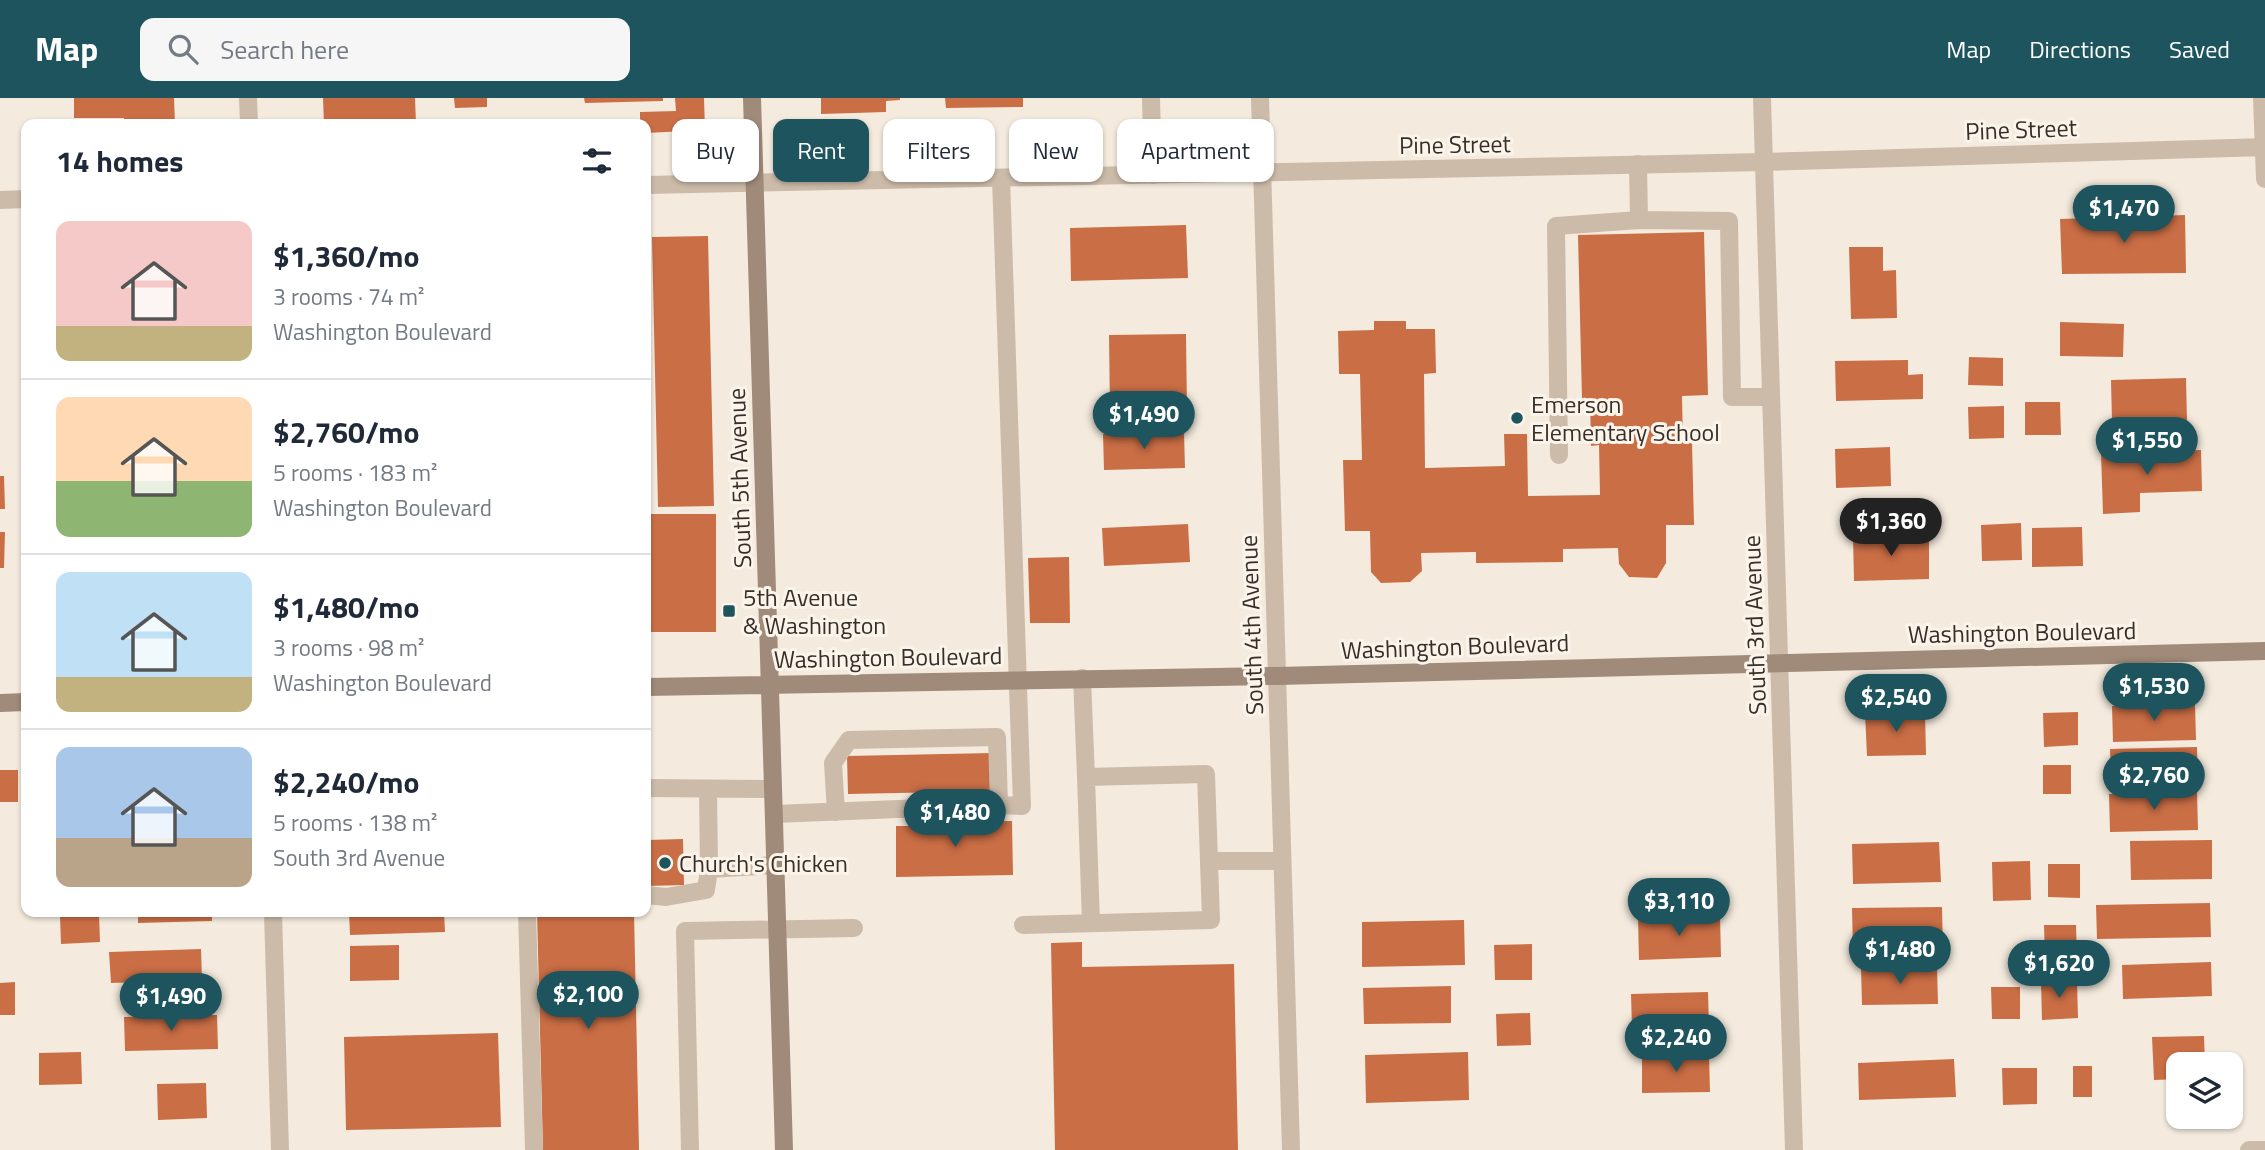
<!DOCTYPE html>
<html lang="en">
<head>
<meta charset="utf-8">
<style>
	body { margin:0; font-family:"Titillium Web",sans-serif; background:#f6f6f7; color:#1f2937; height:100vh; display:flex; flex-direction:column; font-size:26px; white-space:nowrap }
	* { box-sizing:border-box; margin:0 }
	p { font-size:23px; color:#747a83 }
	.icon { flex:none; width:38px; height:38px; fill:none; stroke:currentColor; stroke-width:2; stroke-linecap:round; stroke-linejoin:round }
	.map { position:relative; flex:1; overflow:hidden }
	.drawer { position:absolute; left:21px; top:21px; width:630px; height:798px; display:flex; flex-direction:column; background:#fff; border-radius:14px; box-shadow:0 2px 5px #0004 }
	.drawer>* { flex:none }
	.hud { position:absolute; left:672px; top:21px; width:665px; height:63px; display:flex; gap:14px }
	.fabs { position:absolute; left:2166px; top:954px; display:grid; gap:14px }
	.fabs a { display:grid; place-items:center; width:77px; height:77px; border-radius:14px; background:#fff; box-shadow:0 2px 5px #0004; font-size:35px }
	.price { position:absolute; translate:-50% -60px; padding:0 16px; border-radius:24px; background:#1d545d; color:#fff; font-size:23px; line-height:46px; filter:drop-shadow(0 2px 4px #0008) }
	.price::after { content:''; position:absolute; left:50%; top:42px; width:21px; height:16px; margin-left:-10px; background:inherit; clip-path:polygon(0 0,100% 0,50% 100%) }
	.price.on { background:#222; color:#fff }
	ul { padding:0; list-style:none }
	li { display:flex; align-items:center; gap:21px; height:175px; padding:0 35px }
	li+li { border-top:2px solid #e0e1e3 }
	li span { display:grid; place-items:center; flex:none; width:196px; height:140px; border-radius:14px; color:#555 }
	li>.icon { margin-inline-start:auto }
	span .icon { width:84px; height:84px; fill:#fffc; stroke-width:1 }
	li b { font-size:30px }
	h2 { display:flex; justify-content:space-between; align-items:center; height:84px; padding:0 35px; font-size:30px }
	.chip { padding:0 24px; border-radius:14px; background:#fff; box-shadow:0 2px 5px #0004; font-size:24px; line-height:63px }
	.chip.on { background:#1d545d; color:#fff }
	header { display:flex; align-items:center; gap:42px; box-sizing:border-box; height:98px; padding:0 35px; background:#1d545d; color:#fff }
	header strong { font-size:33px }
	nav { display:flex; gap:38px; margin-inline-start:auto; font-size:24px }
	.search { width:490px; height:63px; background:#f6f6f7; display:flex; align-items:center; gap:18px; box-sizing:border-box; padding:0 24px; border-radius:14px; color:#747a83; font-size:26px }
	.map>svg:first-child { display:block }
</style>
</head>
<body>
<header>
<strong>Map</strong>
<div class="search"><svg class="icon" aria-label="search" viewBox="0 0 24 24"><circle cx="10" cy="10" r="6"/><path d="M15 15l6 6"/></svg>Search here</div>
<nav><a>Map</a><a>Directions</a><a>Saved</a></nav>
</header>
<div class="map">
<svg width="2265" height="1052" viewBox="0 0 2265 1052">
	<rect width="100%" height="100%" fill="#f4ebde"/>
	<path fill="#ca6e45" d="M74,0H174L175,26H124V20H74Z
		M323,0H415L416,26H324Z
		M454,0H487V9L455,10Z
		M584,0H663V3L585,5Z
		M675,0H704L705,32L646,35V26H640V14L676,13Z
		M821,0H900V2L886,3V14L821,16Z
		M945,0H1023V9L946,10Z
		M2185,117L2186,175L2062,176L2060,121Z
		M1186,127L1188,180L1071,183L1070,130Z
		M1704,134L1708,297L1682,298L1683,345L1692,344L1694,427H1666V465L1657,480L1629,479L1619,466L1618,450L1563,451V464L1476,465V454L1421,455L1422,473L1410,484L1381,485L1371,474L1370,433H1345L1343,362H1362L1360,276H1339L1338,233L1374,232V223H1406V231H1435L1436,275L1424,276L1425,370L1505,368L1504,336H1527L1528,398L1600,397L1599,347L1591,348L1590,301H1582L1578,137Z
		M708,138L714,408L658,409L652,139Z
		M1849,149H1883V173L1896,172L1897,220L1851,221Z
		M2060,224L2124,226L2123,259L2060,258Z
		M1186,236L1187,313L1110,314L1109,237Z
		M1969,259L2003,260V288L1968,287Z
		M1908,262V277L1923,276V301L1836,303L1835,263Z
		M2186,280L2187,323L2112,324L2111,282Z
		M2025,304H2060L2061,337H2025Z
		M2004,308V340L1969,341L1968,309Z
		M1184,334L1185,370L1104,372L1103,336Z
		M1890,349L1891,388L1836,390L1835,351Z
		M2201,352L2202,393L2140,395V414L2103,416L2101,355Z
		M0,378H4L5,411H0Z
		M651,416H716V534H646V425H651Z
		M2021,425L2022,462L1982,463L1981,427Z
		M1188,426L1190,464L1104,468L1102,430Z
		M2082,429L2083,468L2032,469V430Z
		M0,434H5L4,470H0Z
		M1929,437V481L1854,483L1853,438Z
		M1069,459L1070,525H1030L1028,460Z
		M2195,606L2196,642L2113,644L2112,608Z
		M1925,613L1926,657L1867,658L1865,615Z
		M2078,614V647L2044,649L2043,615Z
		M2197,649L2198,685L2111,687L2110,651Z
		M993,655L994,693L848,696L847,658Z
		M2043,667H2071V696H2043Z
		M0,672H18V704H0Z
		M2197,693L2198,732L2110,734L2109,696Z
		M1012,723L1013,777L896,779V728H930V724Z
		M683,741L684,787L646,788V742Z
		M2212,742V781L2131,782L2130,743Z
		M1939,744L1941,784L1853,786L1852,746Z
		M2030,763L2031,802L1993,803L1992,764Z
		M2048,766H2080V800L2048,799Z
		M2210,805L2211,839L2097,841L2096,807Z
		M1942,809L1943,853L1853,854L1852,810Z
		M138,814H212V823L138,825Z
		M349,814H444L445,834L350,837Z
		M537,814H634L639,1052H543Z
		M99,816L100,844L61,846L60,818Z
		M1720,818L1721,859L1639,862L1638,821Z
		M1464,822L1465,867L1362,869V824Z
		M2044,827H2076L2077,861L2045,862Z
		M1082,844V869L1234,866L1238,1052H1055L1051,845Z
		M1532,846V882H1495L1494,847Z
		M399,847V882L350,883V848Z
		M201,851L202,882L111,885L109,854Z
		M2211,864L2212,898L2123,901L2122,867Z
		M1937,869L1938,906L1862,907L1861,870Z
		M2077,883L2078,920L2042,922L2041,884Z
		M15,884V917H0V885Z
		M1451,888V925L1364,926L1363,890Z
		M1991,889H2020V921H1992Z
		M1708,894L1709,929L1632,931L1631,896Z
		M1530,915L1531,947L1497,948L1496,916Z
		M217,917L218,951L125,953L124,919Z
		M498,935L501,1029L346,1032L344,939Z
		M2204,938L2205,966H2179V981L2154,982L2152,939Z
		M81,954L82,986L39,987V955Z
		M1468,954L1469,1002L1366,1005L1365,957Z
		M1642,957H1709L1710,994L1642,995Z
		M1954,961L1956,999L1859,1002L1858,965Z
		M2073,968H2092V999H2073Z
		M2002,970H2037V1006L2003,1007Z
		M206,985L207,1020L158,1022L157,986Z"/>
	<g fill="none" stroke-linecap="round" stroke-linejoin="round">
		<path stroke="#ccbba9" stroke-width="18" d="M1151,0L1153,77
			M1639,122L1729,123L1732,299H1771
			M1559,357L1556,128L1639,122L1638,66
			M1086,679L1091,825
			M646,690L773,691
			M708,691L709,771L775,767
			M999,707L1022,708L1001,80
			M774,716L999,707L997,639L849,642L833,665L836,714
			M1209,763H1282
			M646,797L666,799L706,792L709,771
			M527,814L534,1052
			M1023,827L1211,822L1206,676L1086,679L1082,580
			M690,1052L685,833L854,830"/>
		<path stroke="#ccbba9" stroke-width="18" d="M248,0L249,26
			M1260,0L1291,1052
			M1762,0L1794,1052
			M2262,0L2265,81
			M646,87L1764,64L2265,49
			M0,102L26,101
			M273,814L280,1052
			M2249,1052H2265"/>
		<path stroke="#a08a7a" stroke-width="18" d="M752,0L784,1052
			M646,589L1277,578L2265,553
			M0,605L26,604"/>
	</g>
	<g fill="#1d545d" stroke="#fbf4eb" stroke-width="2.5">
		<circle cx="1517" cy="320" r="7"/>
		<rect x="722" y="506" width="14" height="14" rx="3.5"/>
		<circle cx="665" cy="765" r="7"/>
	</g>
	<g text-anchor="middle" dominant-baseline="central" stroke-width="6" stroke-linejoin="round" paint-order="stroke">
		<g font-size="24" fill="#392f29" stroke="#fbf4eb">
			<text transform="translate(2021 31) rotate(-2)">Pine Street</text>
			<text transform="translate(1455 46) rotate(-1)">Pine Street</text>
			<text transform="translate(739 380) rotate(-92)">South 5th Avenue</text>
			<text transform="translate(1251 527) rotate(-92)">South 4th Avenue</text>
			<text transform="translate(1754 527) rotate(-92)">South 3rd Avenue</text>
			<text transform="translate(2022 534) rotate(-1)">Washington Boulevard</text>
			<text transform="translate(1455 548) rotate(-2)">Washington Boulevard</text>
			<text transform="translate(888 559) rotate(-1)">Washington Boulevard</text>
		</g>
		<g font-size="24" fill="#392f29" stroke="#fbf4eb" text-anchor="start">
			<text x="1531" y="306">Emerson<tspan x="1531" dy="28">Elementary School</tspan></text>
			<text x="743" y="499">5th Avenue<tspan x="743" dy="28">&amp; Washington</tspan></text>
			<text x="679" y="765">Church's Chicken</text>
		</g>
	</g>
</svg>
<div class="fabs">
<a><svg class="icon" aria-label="layers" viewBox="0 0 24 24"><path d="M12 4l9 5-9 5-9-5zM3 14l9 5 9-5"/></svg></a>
</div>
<b class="price" style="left:2124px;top:147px">$1,470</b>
<b class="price" style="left:1144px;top:353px">$1,490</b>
<b class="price" style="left:2147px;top:379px">$1,550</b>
<b class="price on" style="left:1891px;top:460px">$1,360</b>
<b class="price" style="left:2154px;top:625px">$1,530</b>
<b class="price" style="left:1896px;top:636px">$2,540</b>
<b class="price" style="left:2154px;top:714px">$2,760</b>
<b class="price" style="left:955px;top:751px">$1,480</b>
<b class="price" style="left:1679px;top:840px">$3,110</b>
<b class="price" style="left:1900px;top:888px">$1,480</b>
<b class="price" style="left:2059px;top:902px">$1,620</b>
<b class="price" style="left:588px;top:933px">$2,100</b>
<b class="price" style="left:171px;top:935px">$1,490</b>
<b class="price" style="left:1676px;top:976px">$2,240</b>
<div class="hud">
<a class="chip">Buy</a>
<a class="chip on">Rent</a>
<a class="chip">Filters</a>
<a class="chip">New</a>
<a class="chip">Apartment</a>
</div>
<section class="drawer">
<h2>14 homes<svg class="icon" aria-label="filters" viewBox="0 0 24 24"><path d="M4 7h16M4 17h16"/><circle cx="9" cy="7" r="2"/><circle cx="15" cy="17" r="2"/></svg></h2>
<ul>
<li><span style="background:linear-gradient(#f6c9c9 75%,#c2b280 0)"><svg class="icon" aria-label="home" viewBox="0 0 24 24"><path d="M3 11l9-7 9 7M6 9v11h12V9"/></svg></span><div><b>$1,360/mo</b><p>3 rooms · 74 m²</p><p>Washington Boulevard</p></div></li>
<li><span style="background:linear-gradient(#ffd9b3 60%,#8fb573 0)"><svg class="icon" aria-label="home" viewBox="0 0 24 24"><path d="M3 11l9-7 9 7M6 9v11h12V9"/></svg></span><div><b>$2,760/mo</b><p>5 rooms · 183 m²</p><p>Washington Boulevard</p></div></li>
<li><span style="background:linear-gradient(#bfe0f5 75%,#c2b280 0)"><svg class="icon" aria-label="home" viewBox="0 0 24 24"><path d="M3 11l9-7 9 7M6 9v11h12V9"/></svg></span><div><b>$1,480/mo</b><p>3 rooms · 98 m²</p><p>Washington Boulevard</p></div></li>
<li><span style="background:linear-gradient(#a9c7e8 65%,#b9a48a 0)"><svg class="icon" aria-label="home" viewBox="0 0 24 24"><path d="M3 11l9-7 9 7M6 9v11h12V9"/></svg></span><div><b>$2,240/mo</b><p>5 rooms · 138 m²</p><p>South 3rd Avenue</p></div></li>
</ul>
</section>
</div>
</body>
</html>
